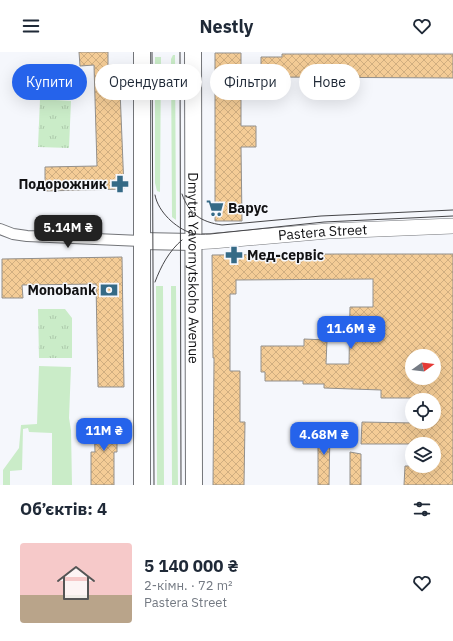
<!DOCTYPE html>
<html lang="uk">
<head>
<meta charset="utf-8">
<style>
	body { margin:0; font-family:"IBM Plex Sans",sans-serif; background:#f2f2f3; color:#1f2937; height:100vh; display:flex; flex-direction:column; font-size:15px; white-space:nowrap }
	* { box-sizing:border-box; margin:0 }
	p { font-size:13px; color:#747a83 }
	.icon { flex:none; width:22px; height:22px; fill:none; stroke:currentColor; stroke-width:2; stroke-linecap:round; stroke-linejoin:round }
	.map { position:relative; height:433px; overflow:hidden }
	.sheet { display:flex; flex-direction:column; background:#fff; flex:1 }
	.sheet>* { flex:none }
	.hud { position:absolute; left:12px; top:12px; width:429px; height:36px; display:flex; gap:8px }
	.needle { width:26px; rotate:75deg }
	.buttons { position:absolute; left:405px; top:297px; display:grid; gap:8px }
	.buttons a { display:grid; place-items:center; width:36px; height:36px; border-radius:50%; background:#fff; box-shadow:0 4px 16px #0002; font-size:20px }
	.price { position:absolute; translate:-50% -34px; padding:0 9px; border-radius:8px; background:#2563eb; color:#fff; font-size:13px; line-height:26px; filter:drop-shadow(0 1px 2px #0008) }
	.price::after { content:''; position:absolute; left:50%; top:24px; width:12px; height:9px; margin-left:-6px; background:inherit; clip-path:polygon(0 0,100% 0,50% 100%) }
	.price.current { background:#222; color:#fff }
	ul { padding:0; list-style:none }
	li { display:flex; align-items:center; gap:12px; height:100px; padding:0 20px }
	li span { display:grid; place-items:center; flex:none; width:112px; height:80px; border-radius:4px; color:#555 }
	li>.icon { margin-inline-start:auto }
	span .icon { width:48px; height:48px; fill:#fffc; stroke-width:1 }
	li b { font-size:17px }
	h2 { display:flex; justify-content:space-between; align-items:center; height:48px; padding:0 20px; font-size:17px }
	.tag { padding:0 14px; border-radius:18px; background:#fff; box-shadow:0 4px 16px #0002; font-size:14px; line-height:36px }
	.tag.current { background:#2563eb; color:#fff }
	header { display:flex; justify-content:space-between; align-items:center; height:52px; padding:0 20px; background:#fff; font-size:18px; font-weight:700 }
	.map>svg:first-child { display:block }
</style>
</head>
<body>
<header><svg class="icon" aria-label="menu" viewBox="0 0 24 24"><path d="M4 6h16M4 12h16M4 18h16"/></svg>Nestly<svg class="icon" aria-label="heart" viewBox="0 0 24 24"><path d="M12 20l-8-8c-3-5 5-10 8-4 3-6 11-1 8 4z"/></svg></header>
<div class="map">
<svg width="453" height="433" viewBox="0 0 453 433">
	<defs>
		<pattern id="park-tufts" width="24" height="20" patternUnits="userSpaceOnUse"><rect width="24" height="20" fill="#caecc8"/><path d="M3 7l-1-3M5 7V3M7 7l1-3M15 17l-1-3M17 17v-4M19 17l1-3" fill="none" stroke="#acc9ab"/></pattern>
		<pattern id="building-cross-hatch" width="8" height="8" patternUnits="userSpaceOnUse"><rect width="8" height="8" fill="#f4cc96"/><path d="M0 0l8 8M0 8l8-8" fill="none" stroke="#d0ae80"/></pattern>
	</defs>
	<rect width="100%" height="100%" fill="#f5f7fc"/>
	<path fill="#caecc8" d="M173,3H175L176,168L172,165L171,7Z
		M155,5H161L160,140L157,139L155,131Z
		M156,234H163L164,433H157Z
		M171,234H176L178,433H172Z
		M39,314L71,315L69,366L71,378L72,433H52V381L29,380L28,376L23,377L22,418L10,419V433H3V418L19,396L21,373L37,372Z"/>
	<path fill="url(#park-tufts)" d="M40,47L71,49L69,96L38,95Z
		M38,257H65L72,266V306H39Z"/>
	<path fill="url(#building-cross-hatch)" stroke="#93908c" fill-rule="evenodd" d="M79,0H108V13H119L124,137L45,139V115L97,114L94,13L80,14Z
		M215,1H241V74H256V95H241L242,169H215Z
		M282,2H453V26L270,25V33H261V5H282Z
		M337,202H453V433H404L405,414H434V392H361L362,370L414,371V370H434V348H414V346H381V338L324,336V332H303V329H265V320H261V294H304V287L327,288L326,312H349L350,255H373V227L236,228V242H230V319H240V370H245L244,433H213L214,306H213L212,203ZM412,304H434V326H412Z
		M122,205L124,335H98L96,232L22,233L23,246H2V207Z
		M94,367H117V400H114V433H91V400H95Z
		M318,376H330L329,433H318Z
		M350,400L361,402V433H350Z"/>
	<g fill="none" stroke-linecap="round" stroke-linejoin="round">
		<g stroke="#737579" stroke-width="12">
			<path id="minor" d="M0,177L13,182L27,184L141,189"/>
		</g>
		<g stroke="#737579" stroke-width="16">
			<g id="secondary">
				<path id="s1" d="M193,190L212,189L328,179L453,174"/>
			</g>
		</g>
		<g stroke="#737579" stroke-width="18">
			<g id="primary">
				<path d="M142,0V433"/>
				<path id="s2" d="M193,0L194,433"/>
				<path d="M141,189L193,190"/>
			</g>
		</g>
		<use href="#minor" stroke="#fff" stroke-width="10"/>
		<use href="#secondary" stroke="#fff" stroke-width="15"/>
		<use href="#primary" stroke="#fff" stroke-width="16"/>
		<path stroke="#454548" stroke-width="1" d="M152,0L154,433
			M180,0L181,433
			M182,142C189,162 201,170 222,173L321,164L453,158
			M155,143C158,160 176,176 191,181C197,183 204,182 210,182L324,170L453,164
			M155,230C161,214 169,199 182,188"/>
	</g>
	<defs>
		<g id="pharmacy-bare" transform="scale(1.38)"><path d="M-2-6h4v4h4v4h-4v4h-4v-4h-4v-4h4Z" fill="#356a86" stroke="#f5f7fc" stroke-width="2.5" paint-order="stroke"/></g>
		<g id="supermarket-bare" transform="scale(1.38)"><path d="M-6-5.5h2.5l.6 2H6L4.5 2H-2.5L-4.4-4H-6ZM-1.5 3.2a1.3 1.3 0 1 0 .1 0ZM3 3.2a1.3 1.3 0 1 0 .1 0Z" fill="#356a86" stroke="#f5f7fc" stroke-width="2.5" paint-order="stroke"/></g>
		<g id="bank-bare" transform="scale(1.38)"><path d="M-6-4H6V4H-6ZM0-2.3a2.3 2.3 0 1 0 0 4.6a2.3 2.3 0 1 0 0-4.6Z" fill="#356a86" stroke="#f5f7fc" stroke-width="2.5" paint-order="stroke"/></g>
	</defs>
	<g fill-rule="evenodd">
		<use href="#pharmacy-bare" x="120" y="132"/>
		<use href="#supermarket-bare" x="215" y="156"/>
		<use href="#pharmacy-bare" x="234" y="203"/>
		<use href="#bank-bare" x="109" y="238"/>
	</g>
	<g text-anchor="middle" dominant-baseline="central" stroke-width="3" stroke-linejoin="round" paint-order="stroke">
		<g font-size="14" font-weight="bold" fill="#121214" stroke="#f5f7fc" text-anchor="end">
			<text x="107" y="132">Подорожник</text>
			<text x="228" y="156" text-anchor="start">Варус</text>
			<text x="247" y="203" text-anchor="start">Мед-сервіс</text>
			<text x="96" y="238">Monobank</text>
		</g>
		<g font-size="14" fill="#121214" stroke="#f5f7fc">
			<text stroke="none"><textPath href="#s1" startOffset="130">Pastera Street</textPath></text>
			<text stroke="none"><textPath href="#s2" startOffset="216">Dmytra Yavornytskoho Avenue</textPath></text>
		</g>
	</g>
</svg>
<div class="buttons">
<a><svg class="needle" viewBox="-14 -14 28 28"><path d="M0-13l5 13h-10z" fill="#e53935"/><path d="M0 13l5-13h-10z" fill="#747a83"/></svg></a>
<a><svg class="icon" aria-label="locate" viewBox="0 0 24 24"><circle cx="12" cy="12" r="6"/><path d="M12 2v4M12 18v4M2 12h4M18 12h4"/></svg></a>
<a><svg class="icon" aria-label="layers" viewBox="0 0 24 24"><path d="M12 4l9 5-9 5-9-5zM3 14l9 5 9-5"/></svg></a>
</div>
<b class="price current" style="left:68px;top:197px">5.14M ₴</b>
<b class="price" style="left:351px;top:298px">11.6M ₴</b>
<b class="price" style="left:104px;top:400px">11M ₴</b>
<b class="price" style="left:324px;top:404px">4.68M ₴</b>
<div class="hud">
<a class="tag current">Купити</a>
<a class="tag">Орендувати</a>
<a class="tag">Фільтри</a>
<a class="tag">Нове</a>
</div>
</div>
<section class="sheet">
<h2>Об’єктів: 4<svg class="icon" aria-label="filters" viewBox="0 0 24 24"><path d="M4 7h16M4 17h16"/><circle cx="9" cy="7" r="2"/><circle cx="15" cy="17" r="2"/></svg></h2>
<ul>
<li><span style="background:linear-gradient(#f6c9c9 65%,#b9a48a 0)"><svg class="icon" aria-label="home" viewBox="0 0 24 24"><path d="M3 11l9-7 9 7M6 9v11h12V9"/></svg></span><div><b>5 140 000 ₴</b><p>2-кімн. · 72 m²</p><p>Pastera Street</p></div><svg class="icon" aria-label="heart" viewBox="0 0 24 24"><path d="M12 20l-8-8c-3-5 5-10 8-4 3-6 11-1 8 4z"/></svg></li>
</ul>
</section>
</body>
</html>
